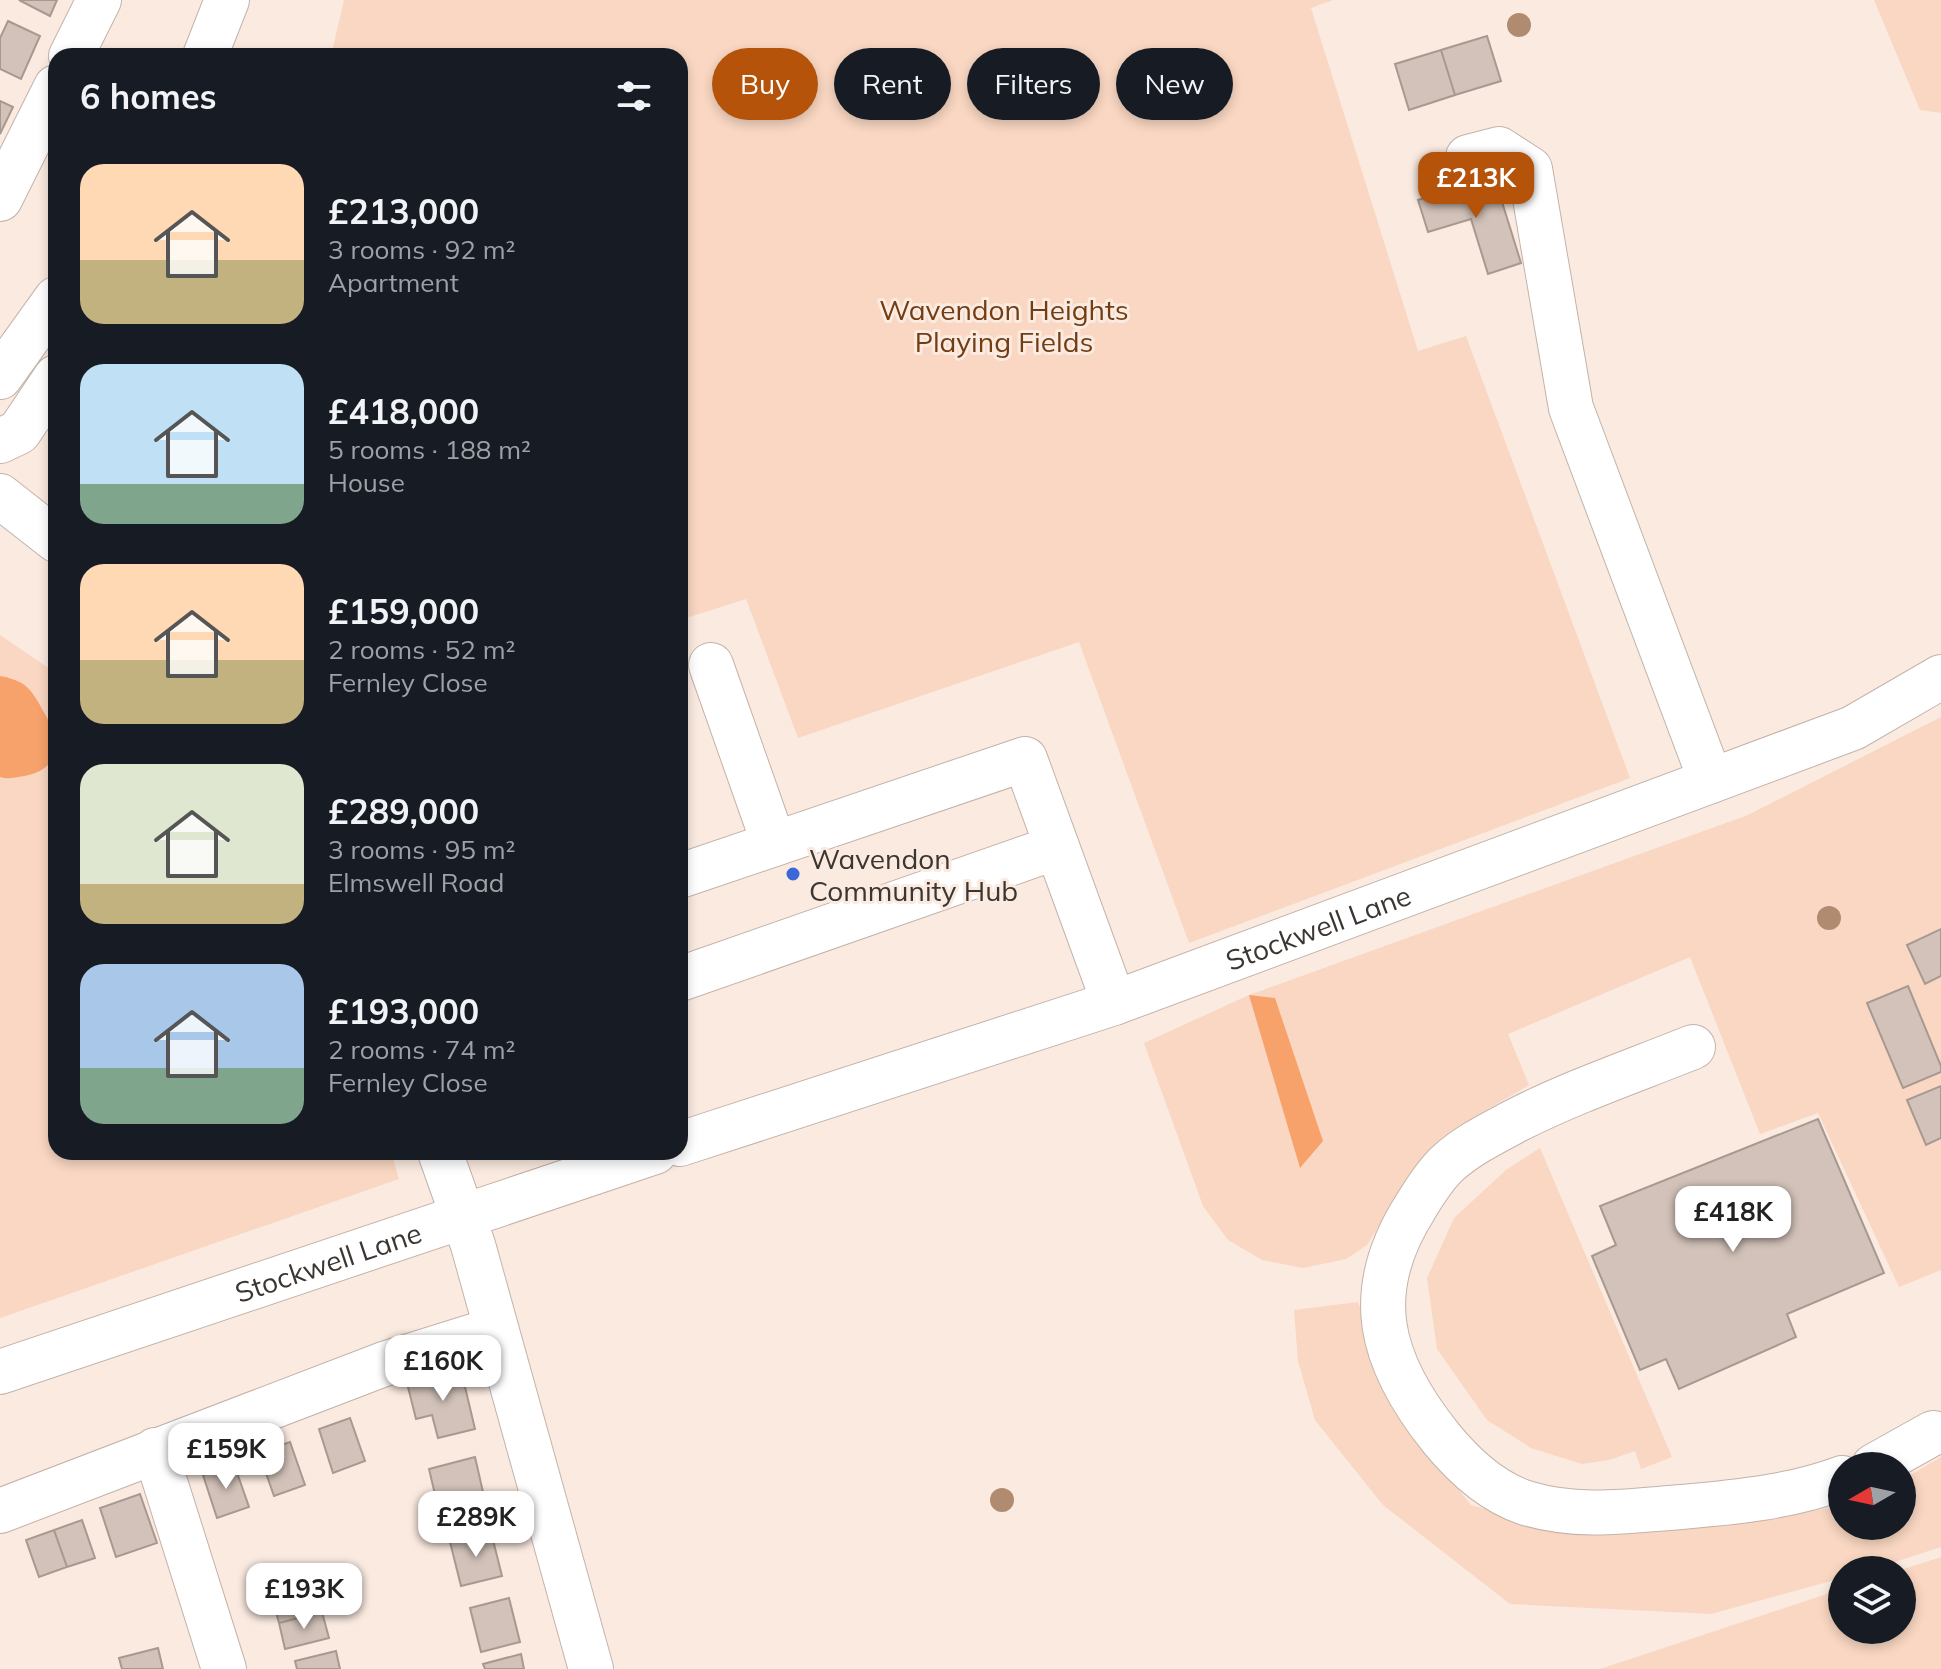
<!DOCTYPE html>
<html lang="en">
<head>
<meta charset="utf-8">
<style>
	body { margin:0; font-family:Mulish,sans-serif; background:#20242c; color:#f1f3f6; height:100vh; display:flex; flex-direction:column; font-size:30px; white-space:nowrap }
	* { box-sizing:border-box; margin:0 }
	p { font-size:26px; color:#9ea1a6 }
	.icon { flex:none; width:44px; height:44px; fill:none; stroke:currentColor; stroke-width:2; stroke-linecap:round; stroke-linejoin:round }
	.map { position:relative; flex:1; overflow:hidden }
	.panel { position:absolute; left:48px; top:48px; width:640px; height:1112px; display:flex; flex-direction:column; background:#171b24; border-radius:24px; box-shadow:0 4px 12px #0003 }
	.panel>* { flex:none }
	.banner { position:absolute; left:712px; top:48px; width:760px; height:72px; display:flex; gap:16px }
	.needle { width:52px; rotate:261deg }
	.tools { position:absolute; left:1828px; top:1452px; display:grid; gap:16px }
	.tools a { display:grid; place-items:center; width:88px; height:88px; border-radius:50%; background:#171b24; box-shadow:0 4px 12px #0003; font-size:40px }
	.price { position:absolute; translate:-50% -68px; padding:0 18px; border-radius:16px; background:#fff; color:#222; font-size:26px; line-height:52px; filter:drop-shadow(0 2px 4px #0008) }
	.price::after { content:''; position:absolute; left:50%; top:48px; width:24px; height:18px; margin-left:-12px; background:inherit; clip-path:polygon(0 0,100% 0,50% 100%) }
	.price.selected { background:#b45309; color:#fff }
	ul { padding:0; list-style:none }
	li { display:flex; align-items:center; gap:24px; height:200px; padding:0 32px }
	li span { display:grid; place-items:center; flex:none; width:224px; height:160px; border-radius:24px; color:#555 }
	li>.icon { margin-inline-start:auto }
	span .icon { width:96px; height:96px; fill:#fffc; stroke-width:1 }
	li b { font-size:34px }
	h2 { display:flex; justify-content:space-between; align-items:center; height:96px; padding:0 32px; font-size:34px }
	.pill { padding:0 28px; border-radius:36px; background:#171b24; box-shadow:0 4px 12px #0003; font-size:28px; line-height:72px }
	.pill.selected { background:#b45309; color:#fff }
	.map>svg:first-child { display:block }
</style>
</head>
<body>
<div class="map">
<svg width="1941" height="1669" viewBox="0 0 1941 1669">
	<rect width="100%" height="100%" fill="#faeae0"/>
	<path fill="#f9d7c2" d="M344,0H1333L1311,8L1418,351L1466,336L1630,778L1189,943L1079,642L798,738L746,599L680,620V56H331Z
		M1874,0H1941V113L1920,110Z
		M0,635L56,673V1152H391L399,1179L0,1318Z
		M1941,717V1270L1899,1287L1818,1113L1760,1134L1690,957L1508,1034L1529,1085L1469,1120L1421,1166L1393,1203L1367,1245L1346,1259L1303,1268L1262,1260L1228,1240L1203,1206L1144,1043L1249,995L1748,815Z
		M1540,1148L1672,1457L1641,1469L1635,1451L1609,1460L1582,1464L1531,1448L1487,1420L1437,1349L1427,1278L1454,1218L1506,1170Z
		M1358,1302L1401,1418L1471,1505L1544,1527L1765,1519L1842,1506V1526H1902V1480L1941,1457V1547L1870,1570H1842V1578L1711,1614L1510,1604L1383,1505L1315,1420L1298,1361L1294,1310Z
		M1941,1557V1669H1600L1842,1589V1630H1902L1901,1570Z"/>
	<path fill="#f7a26b" d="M0,676C7,677 17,680 23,684C31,689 38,701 42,709C59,737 66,768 24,776C15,777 9,780 0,777Z
		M1249,995L1275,998L1323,1141L1300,1168Z"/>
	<path fill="#d2c2b9" stroke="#a89990" stroke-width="2" d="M19,0H57L50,16Z
		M8,21L40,36L21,79L0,69V38Z
		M1487,36L1501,81L1455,95L1441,50Z
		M1441,50L1455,95L1409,110L1395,64Z
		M0,101L13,107L0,134Z
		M1494,176L1521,263L1488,274L1471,219L1428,232L1418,200Z
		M1941,929V976L1925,984L1907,945Z
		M1908,986L1941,1066V1072L1903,1088L1867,1003Z
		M1941,1086V1138L1926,1145L1907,1100Z
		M1818,1119L1884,1273L1787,1314L1796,1337L1679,1389L1666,1359L1640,1370L1592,1256L1616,1245L1600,1206Z
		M461,1370L475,1429L438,1438L432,1415L416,1419L407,1383Z
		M350,1418L365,1461L333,1473L319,1429Z
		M290,1442L305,1485L274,1496L259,1453Z
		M475,1457L483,1492L437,1503L429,1469Z
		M234,1464L249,1507L217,1518L203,1475Z
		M140,1494L157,1543L116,1557L100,1508Z
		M82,1520L95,1558L67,1567L54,1530Z
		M54,1530L67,1567L39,1577L26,1540Z
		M491,1532L502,1576L461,1586L450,1542Z
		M315,1586L322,1612L279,1623L272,1597Z
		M509,1598L520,1642L481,1652L470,1608Z
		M322,1612L329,1638L285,1649L279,1623Z
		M158,1648L163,1669H122L119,1658Z
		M336,1651L340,1669H297L295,1661Z
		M521,1654L524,1669H485L483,1664Z"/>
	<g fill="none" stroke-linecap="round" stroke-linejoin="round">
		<g stroke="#c3b3aa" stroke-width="46">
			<g id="minor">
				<path d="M71,56L99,0"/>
				<path d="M205,56L227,0"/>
				<path d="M1468,157L1499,149L1530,169L1571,408L1711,781"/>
				<path d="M0,199L56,87"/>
				<path d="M0,377L56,299"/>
				<path d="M0,441L19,432L56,377"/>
				<path d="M0,496L56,540"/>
				<path d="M711,665L774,844"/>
				<path d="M680,876L1025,759L1114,1003"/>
				<path d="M680,979L1057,847"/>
				<path d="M1693,1047C1633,1071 1572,1092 1515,1121C1491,1134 1468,1145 1448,1163C1435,1175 1425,1191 1416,1206C1360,1293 1380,1362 1441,1438C1463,1465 1492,1492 1526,1503C1578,1519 1629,1511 1682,1507C1736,1502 1791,1497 1842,1478"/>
				<path id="s1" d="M680,1144L1114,1003L1853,728L1941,677"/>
				<path d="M440,1152L473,1245L591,1669"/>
				<path id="s2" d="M0,1372L655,1152"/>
				<path d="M155,1450L224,1669"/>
				<path d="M1874,1466L1933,1433"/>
				<path d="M0,1511L384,1364L496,1329"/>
			</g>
		</g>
		<use href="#minor" stroke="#fff" stroke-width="44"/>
	</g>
	<g fill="#b08b70">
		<circle cx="1519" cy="25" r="12"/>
		<circle cx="1829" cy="918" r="12"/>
		<circle cx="1002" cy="1500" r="12"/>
	</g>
	<circle fill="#3c67d8" stroke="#faeae0" stroke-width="3" cx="793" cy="874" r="8"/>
	<g text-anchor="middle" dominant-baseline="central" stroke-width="6" stroke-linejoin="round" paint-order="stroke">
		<g font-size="28" fill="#733d14" stroke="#faeae0">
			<text x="1004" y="309">Wavendon Heights<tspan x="1004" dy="32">Playing Fields</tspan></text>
		</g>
		<g font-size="28" fill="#3c3632" stroke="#faeae0" text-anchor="start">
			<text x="809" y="858">Wavendon<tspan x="809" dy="32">Community Hub</tspan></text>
		</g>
		<g font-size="28" fill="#3c3632" stroke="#faeae0">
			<text stroke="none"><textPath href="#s1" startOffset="674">Stockwell Lane</textPath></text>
			<text stroke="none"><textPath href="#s2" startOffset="346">Stockwell Lane</textPath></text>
		</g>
	</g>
</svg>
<div class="tools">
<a><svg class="needle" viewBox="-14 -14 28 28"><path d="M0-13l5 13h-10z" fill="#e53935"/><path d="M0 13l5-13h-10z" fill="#9ea1a6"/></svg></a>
<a><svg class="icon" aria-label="layers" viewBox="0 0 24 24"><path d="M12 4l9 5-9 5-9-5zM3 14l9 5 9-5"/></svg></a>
</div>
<b class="price selected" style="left:1476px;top:220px">£213K</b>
<b class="price" style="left:1733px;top:1254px">£418K</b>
<b class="price" style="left:443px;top:1403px">£160K</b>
<b class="price" style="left:226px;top:1491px">£159K</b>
<b class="price" style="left:476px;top:1559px">£289K</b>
<b class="price" style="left:304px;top:1631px">£193K</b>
<div class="banner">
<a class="pill selected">Buy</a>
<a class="pill">Rent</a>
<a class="pill">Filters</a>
<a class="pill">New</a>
</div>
<section class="panel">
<h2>6 homes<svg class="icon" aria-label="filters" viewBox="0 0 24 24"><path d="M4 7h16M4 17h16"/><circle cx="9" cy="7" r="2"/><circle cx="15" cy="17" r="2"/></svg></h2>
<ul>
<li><span style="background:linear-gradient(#ffd9b3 60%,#c2b280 0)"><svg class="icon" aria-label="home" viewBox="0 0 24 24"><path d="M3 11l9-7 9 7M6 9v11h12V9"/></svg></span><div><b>£213,000</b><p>3 rooms · 92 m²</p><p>Apartment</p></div></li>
<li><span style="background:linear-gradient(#bfe0f5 75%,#7fa58c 0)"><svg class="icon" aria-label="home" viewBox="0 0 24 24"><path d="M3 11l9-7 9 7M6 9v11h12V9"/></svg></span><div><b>£418,000</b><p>5 rooms · 188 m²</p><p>House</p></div></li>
<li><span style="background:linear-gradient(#ffd9b3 60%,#c2b280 0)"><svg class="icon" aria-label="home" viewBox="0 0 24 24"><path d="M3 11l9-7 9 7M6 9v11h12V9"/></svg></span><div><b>£159,000</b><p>2 rooms · 52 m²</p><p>Fernley Close</p></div></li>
<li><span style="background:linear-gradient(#dfe7d0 75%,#c2b280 0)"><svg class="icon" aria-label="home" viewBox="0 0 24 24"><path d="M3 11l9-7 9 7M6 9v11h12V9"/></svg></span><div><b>£289,000</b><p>3 rooms · 95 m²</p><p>Elmswell Road</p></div></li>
<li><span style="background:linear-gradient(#a9c7e8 65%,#7fa58c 0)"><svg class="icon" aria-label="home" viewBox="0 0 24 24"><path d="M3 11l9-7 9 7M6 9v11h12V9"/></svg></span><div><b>£193,000</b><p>2 rooms · 74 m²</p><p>Fernley Close</p></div></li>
</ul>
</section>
</div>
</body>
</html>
